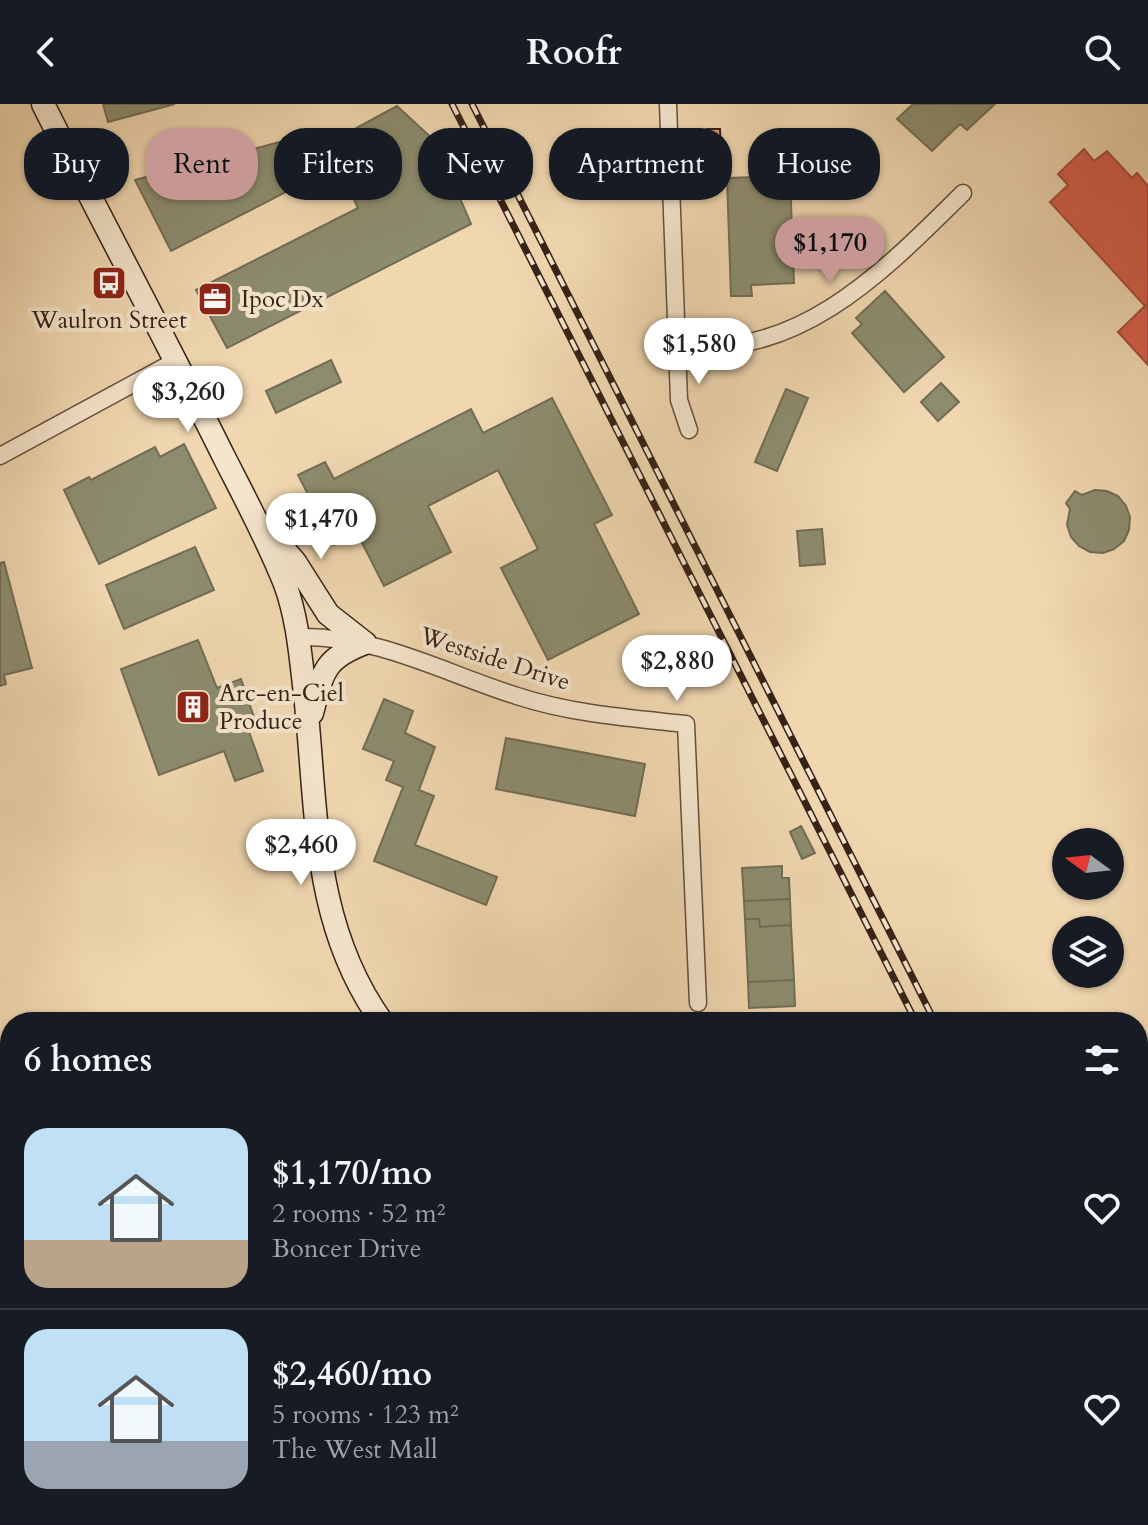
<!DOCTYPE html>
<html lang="en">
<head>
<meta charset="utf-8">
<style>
	body { margin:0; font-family:Cardo,serif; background:#20242c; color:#f1f3f6; height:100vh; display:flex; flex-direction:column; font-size:30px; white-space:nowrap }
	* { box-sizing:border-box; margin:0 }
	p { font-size:26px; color:#9ea1a6 }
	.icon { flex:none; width:44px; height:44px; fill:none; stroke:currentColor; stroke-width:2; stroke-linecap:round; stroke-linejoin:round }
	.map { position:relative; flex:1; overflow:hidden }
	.details { position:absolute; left:0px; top:908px; width:1148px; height:514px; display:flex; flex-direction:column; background:#171b24; border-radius:32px 32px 0 0; box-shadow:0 2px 6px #0004 }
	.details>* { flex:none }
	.top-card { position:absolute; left:24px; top:24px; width:1100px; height:72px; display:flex; gap:16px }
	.needle { width:52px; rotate:285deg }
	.controls { position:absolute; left:1052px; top:724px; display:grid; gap:16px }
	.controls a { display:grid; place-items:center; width:72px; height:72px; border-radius:50%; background:#171b24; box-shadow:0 2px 6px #0004; font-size:40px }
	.price { position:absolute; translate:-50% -68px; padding:0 18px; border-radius:28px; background:#fff; color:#222; font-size:26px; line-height:52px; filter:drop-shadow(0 2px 4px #0008) }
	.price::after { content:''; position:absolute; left:50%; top:48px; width:24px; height:18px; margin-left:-12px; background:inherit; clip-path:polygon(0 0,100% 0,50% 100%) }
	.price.active { background:#c59692; color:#111 }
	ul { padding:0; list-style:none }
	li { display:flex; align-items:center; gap:24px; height:200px; padding:0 24px }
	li+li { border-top:2px solid #363941 }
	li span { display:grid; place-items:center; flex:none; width:224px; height:160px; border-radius:24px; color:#555 }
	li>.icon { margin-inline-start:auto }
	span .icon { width:96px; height:96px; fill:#fffc; stroke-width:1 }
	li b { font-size:34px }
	h2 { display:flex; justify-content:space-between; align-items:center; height:96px; padding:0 24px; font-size:34px }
	.chip { padding:0 28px; border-radius:32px; background:#171b24; box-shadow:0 2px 6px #0004; font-size:28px; line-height:72px }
	.chip.active { background:#c59692; color:#111 }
	header { display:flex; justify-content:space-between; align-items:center; height:104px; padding:0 24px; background:#171b24; font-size:36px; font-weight:700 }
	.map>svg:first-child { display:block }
</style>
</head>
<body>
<header><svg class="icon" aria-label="back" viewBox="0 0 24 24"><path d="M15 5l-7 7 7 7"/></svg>Roofr<svg class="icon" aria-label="search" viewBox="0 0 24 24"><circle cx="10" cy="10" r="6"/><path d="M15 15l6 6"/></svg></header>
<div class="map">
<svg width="1148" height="1421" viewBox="0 0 1148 1421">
	<rect width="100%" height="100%" fill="#f0d7b0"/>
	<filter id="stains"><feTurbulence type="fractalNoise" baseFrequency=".0025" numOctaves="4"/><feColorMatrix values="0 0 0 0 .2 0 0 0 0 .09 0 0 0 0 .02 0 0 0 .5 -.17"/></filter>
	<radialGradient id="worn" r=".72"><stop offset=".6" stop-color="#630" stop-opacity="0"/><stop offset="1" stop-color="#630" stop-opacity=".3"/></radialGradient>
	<path fill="#bebd88" stroke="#7a704f" stroke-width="2" d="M10,1074V1335L0,1341V1076Z
		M1148,1214V1296L1138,1270V1219Z
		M585,1412H642L651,1421H594Z
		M814,1412H892L910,1421H833Z"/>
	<path fill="#9bb9b0" stroke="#737d72" stroke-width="2" d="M0,979L10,983V1027L0,1024Z
		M725,1412H814L833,1421H739Z"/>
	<path fill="#d6604d" stroke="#a64d3c" stroke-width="2" d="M1084,45L1094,57L1107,47L1132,74L1137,69L1148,82V199L1145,202L1050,98L1068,81L1058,70Z
		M1148,199V261L1118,228Z"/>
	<path fill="#8c8c6e" stroke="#726c54" stroke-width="2" d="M103,0H175L108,18Z
		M913,0H995L967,26L960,20L932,47L897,15Z
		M397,2L436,38L471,120L227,244L196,186L358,104L327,40Z
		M295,34L315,73L171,147L135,76Z
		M790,72L794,179L751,181L752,192H731L727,74Z
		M885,187L944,253L904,288L852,229L862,220L856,214Z
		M331,256L341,278L276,309L266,287Z
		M941,279L959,298L938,317L921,298Z
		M786,285L808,294L777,367L755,358Z
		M552,294L612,411L594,420L639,510L548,556L501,464L538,445L498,366L428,402L451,448L384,482L357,429L334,441L298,371L325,358L334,375L471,305L483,329Z
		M184,340L216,404L99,460L64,386L89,373L91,376L155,343L160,353Z
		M1095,386L1107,387L1118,392L1126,402L1130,413L1129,426L1124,437L1114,445L1103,449L1090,448L1079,442L1071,433L1067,421L1070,405L1066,399L1075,387L1082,391Z
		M822,425L825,460L800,462L797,427Z
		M195,443L214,486L124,525L106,481Z
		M4,458L32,564L4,571L6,580L0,582V459Z
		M198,536L217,584L241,575L257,622L248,625L263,667L235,677L224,647L159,671L121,565Z
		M384,595L413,607L405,629L435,643L419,686L434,692L415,741L497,773L486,801L374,757L403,683L386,676L394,657L363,645Z
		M506,634L645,660L635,712L496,685Z
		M801,722L815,749L802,755L790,728Z
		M782,762V774H789L790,795L744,797L742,764Z
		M790,795L791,821L760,823L759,815H745L744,797Z
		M745,815H759L760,823L791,821L794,876L748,878Z
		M794,876L795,902L749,904L748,878Z
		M1,1389L10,1403V1412H16L21,1421H0Z
		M19,1412H50L57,1421H25Z
		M66,1412H92L98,1421H72Z
		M102,1412H128L132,1419L107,1421Z
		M268,1412H287L294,1420L259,1421Z
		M404,1412H491L480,1421H397L395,1419Z
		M523,1412H559L567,1421H512Z"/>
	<path fill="#e19d71" stroke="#362216" stroke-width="2" d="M707,25H720L721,50L708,51Z"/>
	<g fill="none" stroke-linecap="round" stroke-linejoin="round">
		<g stroke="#644f3c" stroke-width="19">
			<path id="minor" d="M668,0L679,296L689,326
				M678,243C800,255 884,167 963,89
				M0,352L177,256
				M299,533C377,531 444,569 517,592C572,610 629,614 686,620L698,899
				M336,1412L343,1421
				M198,1421L213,1412"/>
		</g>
		<g stroke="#362216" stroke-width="25">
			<path id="secondary" d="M43,0C103,119 166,236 225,355C246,396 268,437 285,480C297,513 300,547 304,581C318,699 309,816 382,918
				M270,429L295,458L328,510L365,539
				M312,609C323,568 323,555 365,539
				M1138,1193L1148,1187"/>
		</g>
		<use href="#minor" stroke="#f5e5cc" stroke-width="16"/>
		<use href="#secondary" stroke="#f5e5cc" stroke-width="22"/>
		<g stroke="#362216" stroke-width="7">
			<path id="rail" d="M452,0L916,918
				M472,0L935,918
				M1138,1320L1148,1339
				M1138,1338L1148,1358
				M1138,1358L1148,1378"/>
		</g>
		<use href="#rail" stroke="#f5e5cc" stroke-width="4" stroke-dasharray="12" stroke-linecap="butt"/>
	</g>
	<defs>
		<g id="bus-square" transform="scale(1.8)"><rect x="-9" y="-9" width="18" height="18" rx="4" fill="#8f2418" stroke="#f5e5cc"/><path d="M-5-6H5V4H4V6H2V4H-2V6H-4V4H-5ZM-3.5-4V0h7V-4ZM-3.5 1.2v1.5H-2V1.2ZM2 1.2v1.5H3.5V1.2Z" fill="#fff"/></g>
		<g id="office-square" transform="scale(1.8)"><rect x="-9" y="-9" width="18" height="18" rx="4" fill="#8f2418" stroke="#f5e5cc"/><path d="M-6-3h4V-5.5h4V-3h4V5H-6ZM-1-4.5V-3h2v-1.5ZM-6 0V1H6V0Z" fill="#fff"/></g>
		<g id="building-square" transform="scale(1.8)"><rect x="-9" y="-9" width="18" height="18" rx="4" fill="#8f2418" stroke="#f5e5cc"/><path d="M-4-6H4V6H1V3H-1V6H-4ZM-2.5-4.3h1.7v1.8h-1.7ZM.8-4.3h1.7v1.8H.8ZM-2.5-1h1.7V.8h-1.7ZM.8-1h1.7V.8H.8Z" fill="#fff"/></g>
	</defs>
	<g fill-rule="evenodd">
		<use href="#bus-square" x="109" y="179"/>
		<use href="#office-square" x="215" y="195"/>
		<use href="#building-square" x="193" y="603"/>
	</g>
	<g text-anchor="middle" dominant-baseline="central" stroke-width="8" stroke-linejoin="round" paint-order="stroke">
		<g font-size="24" fill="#362216" stroke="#f5e5cc" text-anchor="start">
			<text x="241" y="195">Ipoc Dx</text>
			<text x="109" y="216" text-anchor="middle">Waulron Street</text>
			<text x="219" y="589">Arc-en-Ciel<tspan x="219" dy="28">Produce</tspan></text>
		</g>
		<g font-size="24" fill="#362216" stroke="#f5e5cc">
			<text transform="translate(495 555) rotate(18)">Westside Drive</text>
		</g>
	</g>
	<rect width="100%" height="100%" filter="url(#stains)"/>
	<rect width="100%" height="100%" fill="url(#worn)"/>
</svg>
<div class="controls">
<a><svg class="needle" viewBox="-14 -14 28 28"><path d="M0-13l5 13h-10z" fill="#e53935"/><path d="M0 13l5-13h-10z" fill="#9ea1a6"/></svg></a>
<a><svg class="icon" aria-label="layers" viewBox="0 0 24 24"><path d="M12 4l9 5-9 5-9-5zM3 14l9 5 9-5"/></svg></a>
</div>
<b class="price active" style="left:830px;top:181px">$1,170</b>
<b class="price" style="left:699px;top:282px">$1,580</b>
<b class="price" style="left:188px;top:330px">$3,260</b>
<b class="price" style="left:321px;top:457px">$1,470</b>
<b class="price" style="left:677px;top:599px">$2,880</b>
<b class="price" style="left:301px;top:783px">$2,460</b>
<div class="top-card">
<a class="chip">Buy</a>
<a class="chip active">Rent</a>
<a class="chip">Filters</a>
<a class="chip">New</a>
<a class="chip">Apartment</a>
<a class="chip">House</a>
</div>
<section class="details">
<h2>6 homes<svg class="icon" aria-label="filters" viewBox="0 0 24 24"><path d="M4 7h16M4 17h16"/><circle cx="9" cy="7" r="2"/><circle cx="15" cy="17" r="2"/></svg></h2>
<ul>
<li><span style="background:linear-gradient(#bfe0f5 70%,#b9a48a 0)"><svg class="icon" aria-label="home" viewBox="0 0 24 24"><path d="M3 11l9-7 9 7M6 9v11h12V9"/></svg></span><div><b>$1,170/mo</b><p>2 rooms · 52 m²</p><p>Boncer Drive</p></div><svg class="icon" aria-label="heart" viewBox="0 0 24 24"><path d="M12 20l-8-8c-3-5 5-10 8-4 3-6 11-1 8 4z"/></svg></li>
<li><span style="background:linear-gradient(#bfe0f5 70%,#9aa5b1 0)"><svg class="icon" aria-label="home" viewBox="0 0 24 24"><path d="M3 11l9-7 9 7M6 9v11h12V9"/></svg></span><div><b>$2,460/mo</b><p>5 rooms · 123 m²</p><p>The West Mall</p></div><svg class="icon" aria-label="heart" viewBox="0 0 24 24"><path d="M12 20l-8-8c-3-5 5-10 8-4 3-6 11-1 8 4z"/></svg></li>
</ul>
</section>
</div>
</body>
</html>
